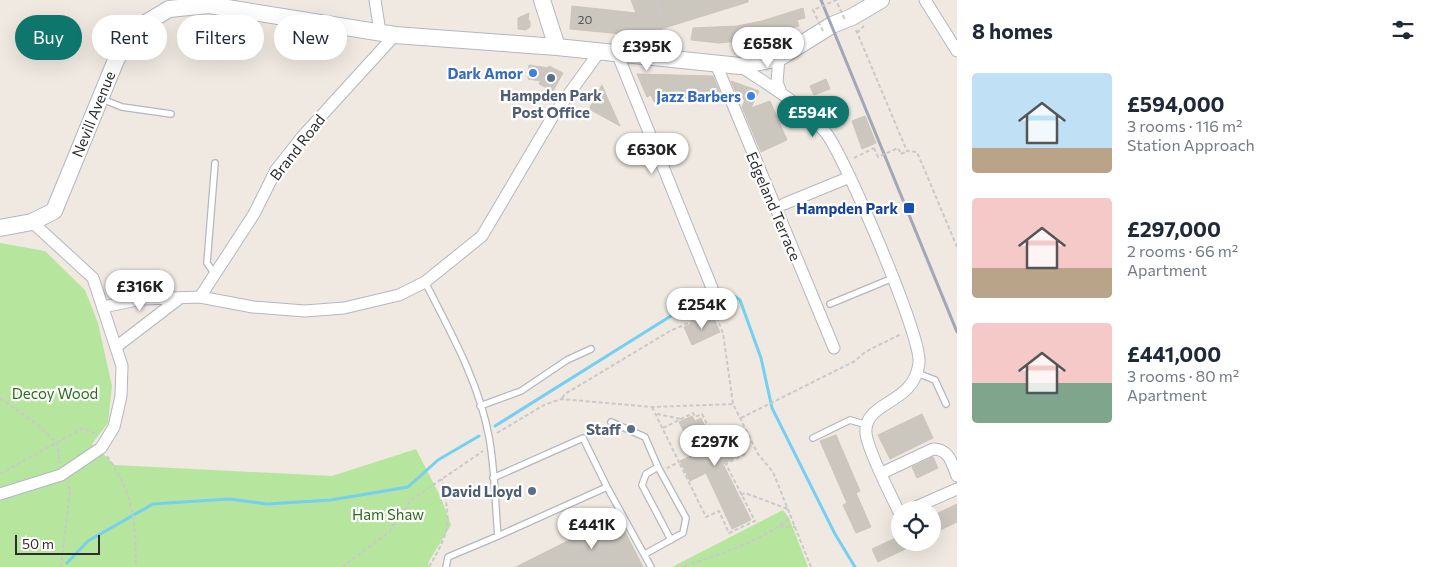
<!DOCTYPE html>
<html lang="en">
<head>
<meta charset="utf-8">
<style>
	body { margin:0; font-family:Commissioner,sans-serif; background:#f6f6f7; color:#1f2937; height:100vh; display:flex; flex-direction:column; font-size:19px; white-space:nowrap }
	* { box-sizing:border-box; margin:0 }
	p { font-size:16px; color:#747a83 }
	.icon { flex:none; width:28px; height:28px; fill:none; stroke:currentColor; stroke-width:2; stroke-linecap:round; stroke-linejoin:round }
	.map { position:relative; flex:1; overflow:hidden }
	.panel { display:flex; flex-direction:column; background:#fff; width:475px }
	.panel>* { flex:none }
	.hud { position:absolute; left:15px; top:15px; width:475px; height:45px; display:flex; gap:10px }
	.buttons { position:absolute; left:891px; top:501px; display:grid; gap:10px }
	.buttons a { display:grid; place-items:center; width:50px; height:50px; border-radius:50%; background:#fff; box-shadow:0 5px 20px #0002; font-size:25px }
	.scale { position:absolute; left:15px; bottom:12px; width:85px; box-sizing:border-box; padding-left:5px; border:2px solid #2e2e2e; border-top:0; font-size:14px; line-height:18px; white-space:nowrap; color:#2e2e2e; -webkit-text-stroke:4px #fff; paint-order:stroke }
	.price { position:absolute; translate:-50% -42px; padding:0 11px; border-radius:18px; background:#fff; color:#222; font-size:16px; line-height:32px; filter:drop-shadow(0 1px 2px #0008) }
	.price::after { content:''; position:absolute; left:50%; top:30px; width:15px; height:11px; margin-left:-8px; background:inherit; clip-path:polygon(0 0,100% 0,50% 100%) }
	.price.on { background:#0f766e; color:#fff }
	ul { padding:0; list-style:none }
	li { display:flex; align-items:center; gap:15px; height:125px; padding:0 15px }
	li span { display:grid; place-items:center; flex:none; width:140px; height:100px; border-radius:5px; color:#555 }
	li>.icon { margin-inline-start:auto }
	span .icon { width:60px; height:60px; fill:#fffc; stroke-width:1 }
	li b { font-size:21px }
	h2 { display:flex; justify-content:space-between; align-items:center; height:60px; padding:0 15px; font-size:21px }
	.pill { padding:0 18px; border-radius:22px; background:#fff; box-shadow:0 5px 20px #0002; font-size:18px; line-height:45px }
	.pill.on { background:#0f766e; color:#fff }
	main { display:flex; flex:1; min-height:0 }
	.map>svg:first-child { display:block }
</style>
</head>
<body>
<main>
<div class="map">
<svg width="957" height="567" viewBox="0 0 957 567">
	<rect width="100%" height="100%" fill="#efe9e1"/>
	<path fill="#b6e59e" d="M0,243L45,251L85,290L98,323L112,386L108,423L92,444L115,465L332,476L416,449L441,498L451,525L429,561L428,567H0Z
		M783,510L789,518L808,567H672Z"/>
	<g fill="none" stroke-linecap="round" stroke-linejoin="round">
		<path stroke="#75cff0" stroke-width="3" d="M495,426L674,314L725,290L740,300L761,358L772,408L835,534L855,567
			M67,563L88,541L153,504L229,499L267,504L331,500L408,487L438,460L479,436"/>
	</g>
	<path fill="#cbc7bf" stroke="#cbc5ba" d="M631,0H748V2L661,29L664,38L570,29L572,6L636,13Z
		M803,8L805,18L797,20L799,26L790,28L748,40L719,43L691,40L693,28L737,26L762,21Z
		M529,13L528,20L530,21V27L526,30L518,29V18Z
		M529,65L548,68L549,66L563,73L553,91L539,84L541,81L528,79Z
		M637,74L713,76L723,100L716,102L714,98L705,102L703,97L689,101L687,97L675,102L674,99L664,98L654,102L651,95L647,97Z
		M826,79L830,89L814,95L810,86Z
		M731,81L759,91L751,108L770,101L787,140L761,152L742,107L745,100L738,97Z
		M602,85L607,97L620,126L589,109Z
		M865,116L876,143L862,149L852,121Z
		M712,314L720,332L692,345L684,327Z
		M922,414L933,438L890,459L878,435Z
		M692,416L695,421L701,418L714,444L733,435L736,441L739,439L744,448L740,450L742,454L723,464L751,520L732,529L706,473L690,481L680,461L695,454L679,422Z
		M836,435L860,491L856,493L871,527L856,533L843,505L847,503L820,441Z
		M933,457L938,468L917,478L912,467Z
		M957,504V522L932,534V516Z
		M617,516L643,567H516Z
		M900,536V542H920L878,562L872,549Z"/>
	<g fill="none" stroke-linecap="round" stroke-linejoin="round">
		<g stroke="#b4b7c1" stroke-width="8">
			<path id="lane" d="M102,99L122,107L171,114
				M214,273L207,263L215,163
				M425,282C450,331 479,382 489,437C495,469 495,503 498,536L607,487
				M830,304L893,278
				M917,373L935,380L946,404
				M480,406L521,391L567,360L591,349
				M611,422L645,437L658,467
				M813,438L850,420L867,425
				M493,478L583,438L607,487L651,567
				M645,554L683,533L686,518L658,467L646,474L642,485L671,540
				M446,567L448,557L498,536"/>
		</g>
		<g stroke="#b4b7c1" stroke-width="13">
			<path id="street" d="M375,0L380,32
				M925,0L957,51
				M617,53L712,288
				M779,58L777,82L781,93
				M716,64L834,348
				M740,66C770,86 803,105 826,133C845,157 922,337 919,363C914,406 863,400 866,434C868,450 892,498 900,514
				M784,204L850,177
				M200,297L254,214L276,170L302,137L395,35
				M103,307L142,299L200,297L253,307L305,311L344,308L399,295L425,282L482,236L553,116L600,51
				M116,347L180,298
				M882,473L933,449C949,449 952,463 957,476
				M0,494L61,475L101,448L114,427L121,396L122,366L93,278L32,222
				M909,510L957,489"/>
		</g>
		<g stroke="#b4b7c1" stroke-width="18">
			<path id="secondary" d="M542,0L557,47
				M0,228L32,222L54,211L116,60L134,30L169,9L209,5L395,35L557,47L740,66L779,58L832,25L852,17L881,0"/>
		</g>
		<path stroke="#c9c9c9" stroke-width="2" stroke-dasharray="4 2.5" stroke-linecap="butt" d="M656,0L670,46
			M856,30L907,151L917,152L957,247
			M857,33L864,26
			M901,154L907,151
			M854,158L874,148
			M709,299L723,333L733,404L758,454L773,472L811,567
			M0,398L38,425L57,443L60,463
			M562,398L565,394L670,331L702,317L713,308
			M652,407L679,462L667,468
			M657,414L681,419
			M741,418L855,361L865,352L901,334
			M663,428L693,413L695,417L702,414L715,440L734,431L736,437L740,435L747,449L743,451L745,454L726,464L755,521L729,533L719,511L706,517L679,462
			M497,433L544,405L561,399L652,407L733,404
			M107,456C135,498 135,518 136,567
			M0,474L83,428L96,434
			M741,495L745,493L788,509
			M780,526L795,527
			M685,566C718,555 766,540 791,516
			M61,567L70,489L67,483
			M342,567L389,532L411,500L483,451
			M429,567C452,528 450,522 442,479
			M679,567H691"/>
		<use href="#lane" stroke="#fff" stroke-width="5.5"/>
		<use href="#street" stroke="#fff" stroke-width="11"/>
		<use href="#secondary" stroke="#fff" stroke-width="16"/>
		<path stroke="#a3a6b8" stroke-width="3" d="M821,0L957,332"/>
		<path stroke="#c9c9c9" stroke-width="2" stroke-dasharray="4 2.5" stroke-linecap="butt" d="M823,31L813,10L836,0L845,20
			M874,148L878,157L898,148L901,154"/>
	</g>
	<g fill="#3f7fe0" stroke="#fff" stroke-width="2">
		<circle cx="533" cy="73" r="5"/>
		<circle cx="751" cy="96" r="5"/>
	</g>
	<g fill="#5c6f8a" stroke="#fff" stroke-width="2">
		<circle cx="551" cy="78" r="5"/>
		<circle cx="631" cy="429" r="5"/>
		<circle cx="532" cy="491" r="5"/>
	</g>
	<rect fill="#1a4fb4" stroke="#fff" stroke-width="2" x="903" y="202" width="12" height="12" rx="2.5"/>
	<g text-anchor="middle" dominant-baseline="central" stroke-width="4.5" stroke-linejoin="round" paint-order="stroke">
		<g font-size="12" fill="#555452">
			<text x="585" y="19">20</text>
		</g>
		<g font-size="15" font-weight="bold" fill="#366cbe" stroke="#fff" text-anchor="end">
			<text x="523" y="73">Dark Amor</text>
			<text x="741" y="96">Jazz Barbers</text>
		</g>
		<g font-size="15" font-weight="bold" fill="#4e5e75" stroke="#fff" text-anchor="end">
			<text x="551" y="95" text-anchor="middle">Hampden Park<tspan x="551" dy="17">Post Office</tspan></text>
			<text x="621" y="429">Staff</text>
			<text x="522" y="491">David Lloyd</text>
		</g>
		<g font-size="15" fill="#2e2e2e" stroke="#fff">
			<text transform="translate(93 114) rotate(-68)">Nevill Avenue</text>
			<text transform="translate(297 147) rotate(-52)">Brand Road</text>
			<text transform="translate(774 206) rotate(67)">Edgeland Terrace</text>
		</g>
		<g font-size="15" font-weight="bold" fill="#164399" stroke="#fff" text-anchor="end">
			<text x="898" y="208">Hampden Park</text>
		</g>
		<g font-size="15" fill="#2c6e1b" stroke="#fff">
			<text x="55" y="393">Decoy Wood</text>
			<text x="388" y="514">Ham Shaw</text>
		</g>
	</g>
</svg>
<div class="buttons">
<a><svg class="icon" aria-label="locate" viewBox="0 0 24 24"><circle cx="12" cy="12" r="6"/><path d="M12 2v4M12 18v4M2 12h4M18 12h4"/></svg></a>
</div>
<div class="scale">50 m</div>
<b class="price" style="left:768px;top:69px">£658K</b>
<b class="price" style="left:647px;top:72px">£395K</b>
<b class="price on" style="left:813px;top:138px">£594K</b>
<b class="price" style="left:652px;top:175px">£630K</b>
<b class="price" style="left:140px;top:312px">£316K</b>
<b class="price" style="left:702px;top:330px">£254K</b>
<b class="price" style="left:715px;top:467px">£297K</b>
<b class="price" style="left:592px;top:550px">£441K</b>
<div class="hud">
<a class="pill on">Buy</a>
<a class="pill">Rent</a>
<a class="pill">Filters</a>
<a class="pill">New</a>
</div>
</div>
<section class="panel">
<h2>8 homes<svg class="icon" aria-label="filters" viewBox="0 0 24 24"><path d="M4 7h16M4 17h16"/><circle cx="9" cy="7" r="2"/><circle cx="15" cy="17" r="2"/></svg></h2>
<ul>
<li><span style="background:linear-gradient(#bfe0f5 75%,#b9a48a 0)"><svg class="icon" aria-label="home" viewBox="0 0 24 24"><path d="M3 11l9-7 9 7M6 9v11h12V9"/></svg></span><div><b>£594,000</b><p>3 rooms · 116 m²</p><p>Station Approach</p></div></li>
<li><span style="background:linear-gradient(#f6c9c9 70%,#b9a48a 0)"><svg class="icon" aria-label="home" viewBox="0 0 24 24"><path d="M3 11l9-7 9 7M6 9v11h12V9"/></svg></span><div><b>£297,000</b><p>2 rooms · 66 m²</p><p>Apartment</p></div></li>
<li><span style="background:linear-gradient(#f6c9c9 60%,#7fa58c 0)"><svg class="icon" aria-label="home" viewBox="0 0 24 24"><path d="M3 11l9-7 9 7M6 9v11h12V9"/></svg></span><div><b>£441,000</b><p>3 rooms · 80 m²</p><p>Apartment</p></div></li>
</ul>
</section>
</main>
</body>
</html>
